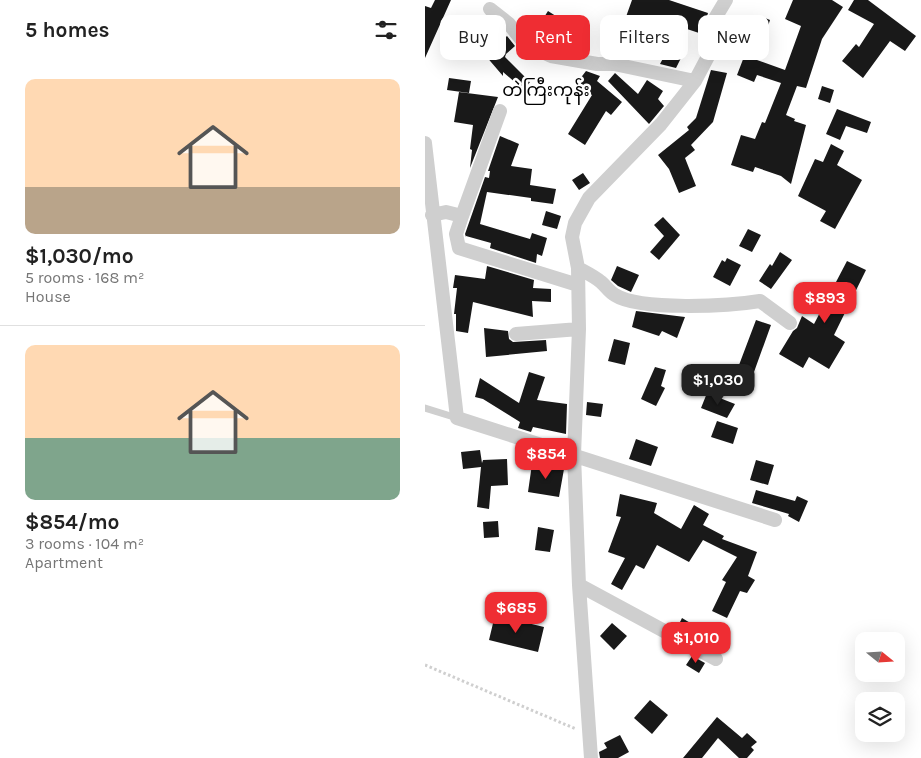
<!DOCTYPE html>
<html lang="en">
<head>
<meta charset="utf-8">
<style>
	body { margin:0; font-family:Karla,"Noto Sans Myanmar",sans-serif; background:#f2f2f2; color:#222; height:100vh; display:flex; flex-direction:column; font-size:19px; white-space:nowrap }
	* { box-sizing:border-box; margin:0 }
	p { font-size:16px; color:#767676 }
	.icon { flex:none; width:28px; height:28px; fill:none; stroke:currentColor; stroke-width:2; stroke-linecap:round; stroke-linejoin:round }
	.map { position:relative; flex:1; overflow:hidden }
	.details { display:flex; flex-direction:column; background:#fff; width:425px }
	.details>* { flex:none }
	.banner { position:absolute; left:15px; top:15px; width:405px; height:45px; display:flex; gap:10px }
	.needle { width:32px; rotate:108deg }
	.fabs { position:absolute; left:430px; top:632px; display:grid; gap:10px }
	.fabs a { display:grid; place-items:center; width:50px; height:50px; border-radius:10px; background:#fff; box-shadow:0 5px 20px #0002; font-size:25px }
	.price { position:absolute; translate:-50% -42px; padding:0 11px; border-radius:10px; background:#ef2d33; color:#fff; font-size:16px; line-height:32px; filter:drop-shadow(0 1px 2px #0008) }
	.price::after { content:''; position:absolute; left:50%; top:30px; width:15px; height:11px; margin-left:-8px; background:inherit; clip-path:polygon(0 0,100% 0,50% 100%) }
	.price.current { background:#222; color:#fff }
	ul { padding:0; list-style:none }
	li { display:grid; align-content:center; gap:10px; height:265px; padding:0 25px }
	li+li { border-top:1px solid #e0e0e0 }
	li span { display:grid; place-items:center; height:155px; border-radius:10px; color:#555 }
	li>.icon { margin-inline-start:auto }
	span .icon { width:90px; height:90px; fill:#fffc; stroke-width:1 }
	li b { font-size:21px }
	h2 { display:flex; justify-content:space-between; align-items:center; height:60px; padding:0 25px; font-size:21px }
	.tag { padding:0 18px; border-radius:10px; background:#fff; box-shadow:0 5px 20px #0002; font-size:18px; line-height:45px }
	.tag.current { background:#ef2d33; color:#fff }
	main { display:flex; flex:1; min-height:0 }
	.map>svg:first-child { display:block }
</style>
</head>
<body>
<main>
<section class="details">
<h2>5 homes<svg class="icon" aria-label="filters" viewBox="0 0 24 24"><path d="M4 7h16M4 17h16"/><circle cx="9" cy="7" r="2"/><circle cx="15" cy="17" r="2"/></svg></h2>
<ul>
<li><span style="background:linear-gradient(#ffd9b3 70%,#b9a48a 0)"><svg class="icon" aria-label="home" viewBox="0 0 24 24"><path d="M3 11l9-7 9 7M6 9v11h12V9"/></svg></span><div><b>$1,030/mo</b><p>5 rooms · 168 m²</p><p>House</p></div></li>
<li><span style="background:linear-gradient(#ffd9b3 60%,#7fa58c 0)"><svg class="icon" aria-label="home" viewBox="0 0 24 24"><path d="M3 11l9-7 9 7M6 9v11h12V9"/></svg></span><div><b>$854/mo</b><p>3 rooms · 104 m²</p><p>Apartment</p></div></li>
</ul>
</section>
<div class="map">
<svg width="496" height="758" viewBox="0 0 496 758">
	<rect width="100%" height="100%" fill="#fff"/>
	<path fill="#191919" d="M10,0H26L0,58V6L6,8Z
		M207,0H244L283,13L277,34L262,29L253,45L214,27L206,49L192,42Z
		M368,0H407L418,7L397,39L381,88L372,86L361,115L370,119L369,121L381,125L366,184L356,176L330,167L328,172L306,165L316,135L330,139L337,122L340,123L356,83L332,75L329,82L312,75L322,49L314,47L321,26L330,29L335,16L345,20L332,60L360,70L376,26L360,19Z
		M429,0H443L491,36L480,51L465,41L438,78L417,61L431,44L434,47L449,24L423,10Z
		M123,11L137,20L121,44L107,36Z
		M47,22L72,45L82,36L90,46L81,54L80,57L105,82L99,90L78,72V76L54,48L37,34Z
		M243,49L257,56L251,68L235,64Z
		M286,70L302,73L288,122L266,145L270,150L260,158L271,186L254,193L244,169L233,155L264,130L262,127L271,118Z
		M161,71L175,76L172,81L197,102L186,115L181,111L160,145L143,134L167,95L151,84Z
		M190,73L213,94L222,80L238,91L233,99L239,106L224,124L183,81Z
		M24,78L46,81L44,93L22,90Z
		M397,86L409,90L405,103L393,99Z
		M34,92L73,97L45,168L47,150L45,149L48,125L29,122Z
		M412,109L446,122L442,133L421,126L415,140L401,134Z
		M75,136L94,144L86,166L107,169L105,185L131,189L128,204L106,201V198L62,192L55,224L105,239L107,233L122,238L117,256L112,254L111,263L65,248L66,243L41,236V237L40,234L60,177L64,178L65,171H63Z
		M406,144L419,151L412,165L437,180L410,229L395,221L401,211L373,196L390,159L398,162Z
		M158,173L165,183L154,190L147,180Z
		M121,211L136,216L132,229L117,225Z
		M238,217L255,235L234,260L225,252L239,236L229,225Z
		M323,229L336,235L327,252L314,246Z
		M355,252L367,260L346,289L334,281L345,264L347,266Z
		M302,258L316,265L305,286L288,277L297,260L300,262Z
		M422,261L441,270L409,335L420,342L404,369L384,357L378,368L354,354L368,331L372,328L377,316L389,324Z
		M62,266L109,280L108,288L126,289V302L107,301L108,317L48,302L43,333L31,331V314H29L32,288H28L30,275L60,279Z
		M192,266L214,275L206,292L193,286L186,280Z
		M211,311L260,317L252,338L237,331L234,336L207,327Z
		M331,320L346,325L329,372L314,365Z
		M59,328L83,331L84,339L88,342L121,340L122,351L61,357Z
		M189,339L205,343L200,365L183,361Z
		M230,367L241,370L236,386L240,388L231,406L216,399Z
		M104,372L120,377L112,400L142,404L141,434L108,427L106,432L93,428L95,422L58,399L50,397L55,378L94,403Z
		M282,393L310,404L302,418L276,408Z
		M162,402L178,404L176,417L161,415Z
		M292,421L313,428L308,444L286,437Z
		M211,439L233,447L226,466L204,459Z
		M55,450L57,463L58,460L82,459L83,485L66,486L64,509L52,507L56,467L38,469L36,452Z
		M331,460L349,465L343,485L325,480Z
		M107,464L139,469L134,497L103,492Z
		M331,490L370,501L372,496L383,501L374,522L363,516L364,514L327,503Z
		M195,494L232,503L229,513L256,529L269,505L284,514L278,525L299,536L297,539L332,552L323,576L330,580L322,593L315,591L302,618L287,611L301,582L297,580L312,557L278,540L264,562L232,545L219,569L211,565L197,590L186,584L200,558L183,552L196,517L191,516Z
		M73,521L74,537L59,538L58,522Z
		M113,527L129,530L125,552L110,550Z
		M70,615L119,627L113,652L64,640Z
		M257,618L272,627L267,636L252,628Z
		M187,623L202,636L189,650L175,636Z
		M267,656L280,663L274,673L261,665Z
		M225,700L243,715L227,734L209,718Z
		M292,717L317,738L322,733L332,742L326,747L329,750L322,758H314L293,738L277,758H258Z
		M195,735L204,752L193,758H175L174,752L182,748L179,743Z"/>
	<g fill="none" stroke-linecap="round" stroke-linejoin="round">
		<path stroke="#cfcfcf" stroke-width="3" stroke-dasharray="2.5 2.5" stroke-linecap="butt" d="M0,665L151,729"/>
		<path stroke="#cfcfcf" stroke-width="7" d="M0,408L32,418"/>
		<path stroke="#cfcfcf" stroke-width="14" d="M65,9L84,24L100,44L126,56L172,64H189L270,81
			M0,143L32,418L350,520
			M7,215L21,212L37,216L75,111
			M37,216L31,234L34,248L153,285
			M153,268C160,272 169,276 176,282C181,286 184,292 190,295C215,311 305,306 335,301L365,323
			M91,334L154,329
			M154,585L291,659
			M166,758L154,585L149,455L154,329L153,268L147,237L150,223L164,198L236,124L270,81L288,47L289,20L301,0"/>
	</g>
	<g text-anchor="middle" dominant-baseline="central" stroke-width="5" stroke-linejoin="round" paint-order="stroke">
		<g font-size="18" fill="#000" stroke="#fff">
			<text x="121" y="90">တဲကြီးကုန်း</text>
		</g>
	</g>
</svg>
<div class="fabs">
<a><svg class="needle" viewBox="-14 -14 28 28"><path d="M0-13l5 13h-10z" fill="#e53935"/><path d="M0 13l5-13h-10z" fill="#767676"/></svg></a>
<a><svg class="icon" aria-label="layers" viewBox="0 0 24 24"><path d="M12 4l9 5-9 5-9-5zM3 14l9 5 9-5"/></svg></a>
</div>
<b class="price" style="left:400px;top:324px">$893</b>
<b class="price current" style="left:293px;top:406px">$1,030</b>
<b class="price" style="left:121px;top:480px">$854</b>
<b class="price" style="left:91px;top:634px">$685</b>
<b class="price" style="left:271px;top:664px">$1,010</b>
<div class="banner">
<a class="tag">Buy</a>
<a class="tag current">Rent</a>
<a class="tag">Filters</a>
<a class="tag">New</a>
</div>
</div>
</main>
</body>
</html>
